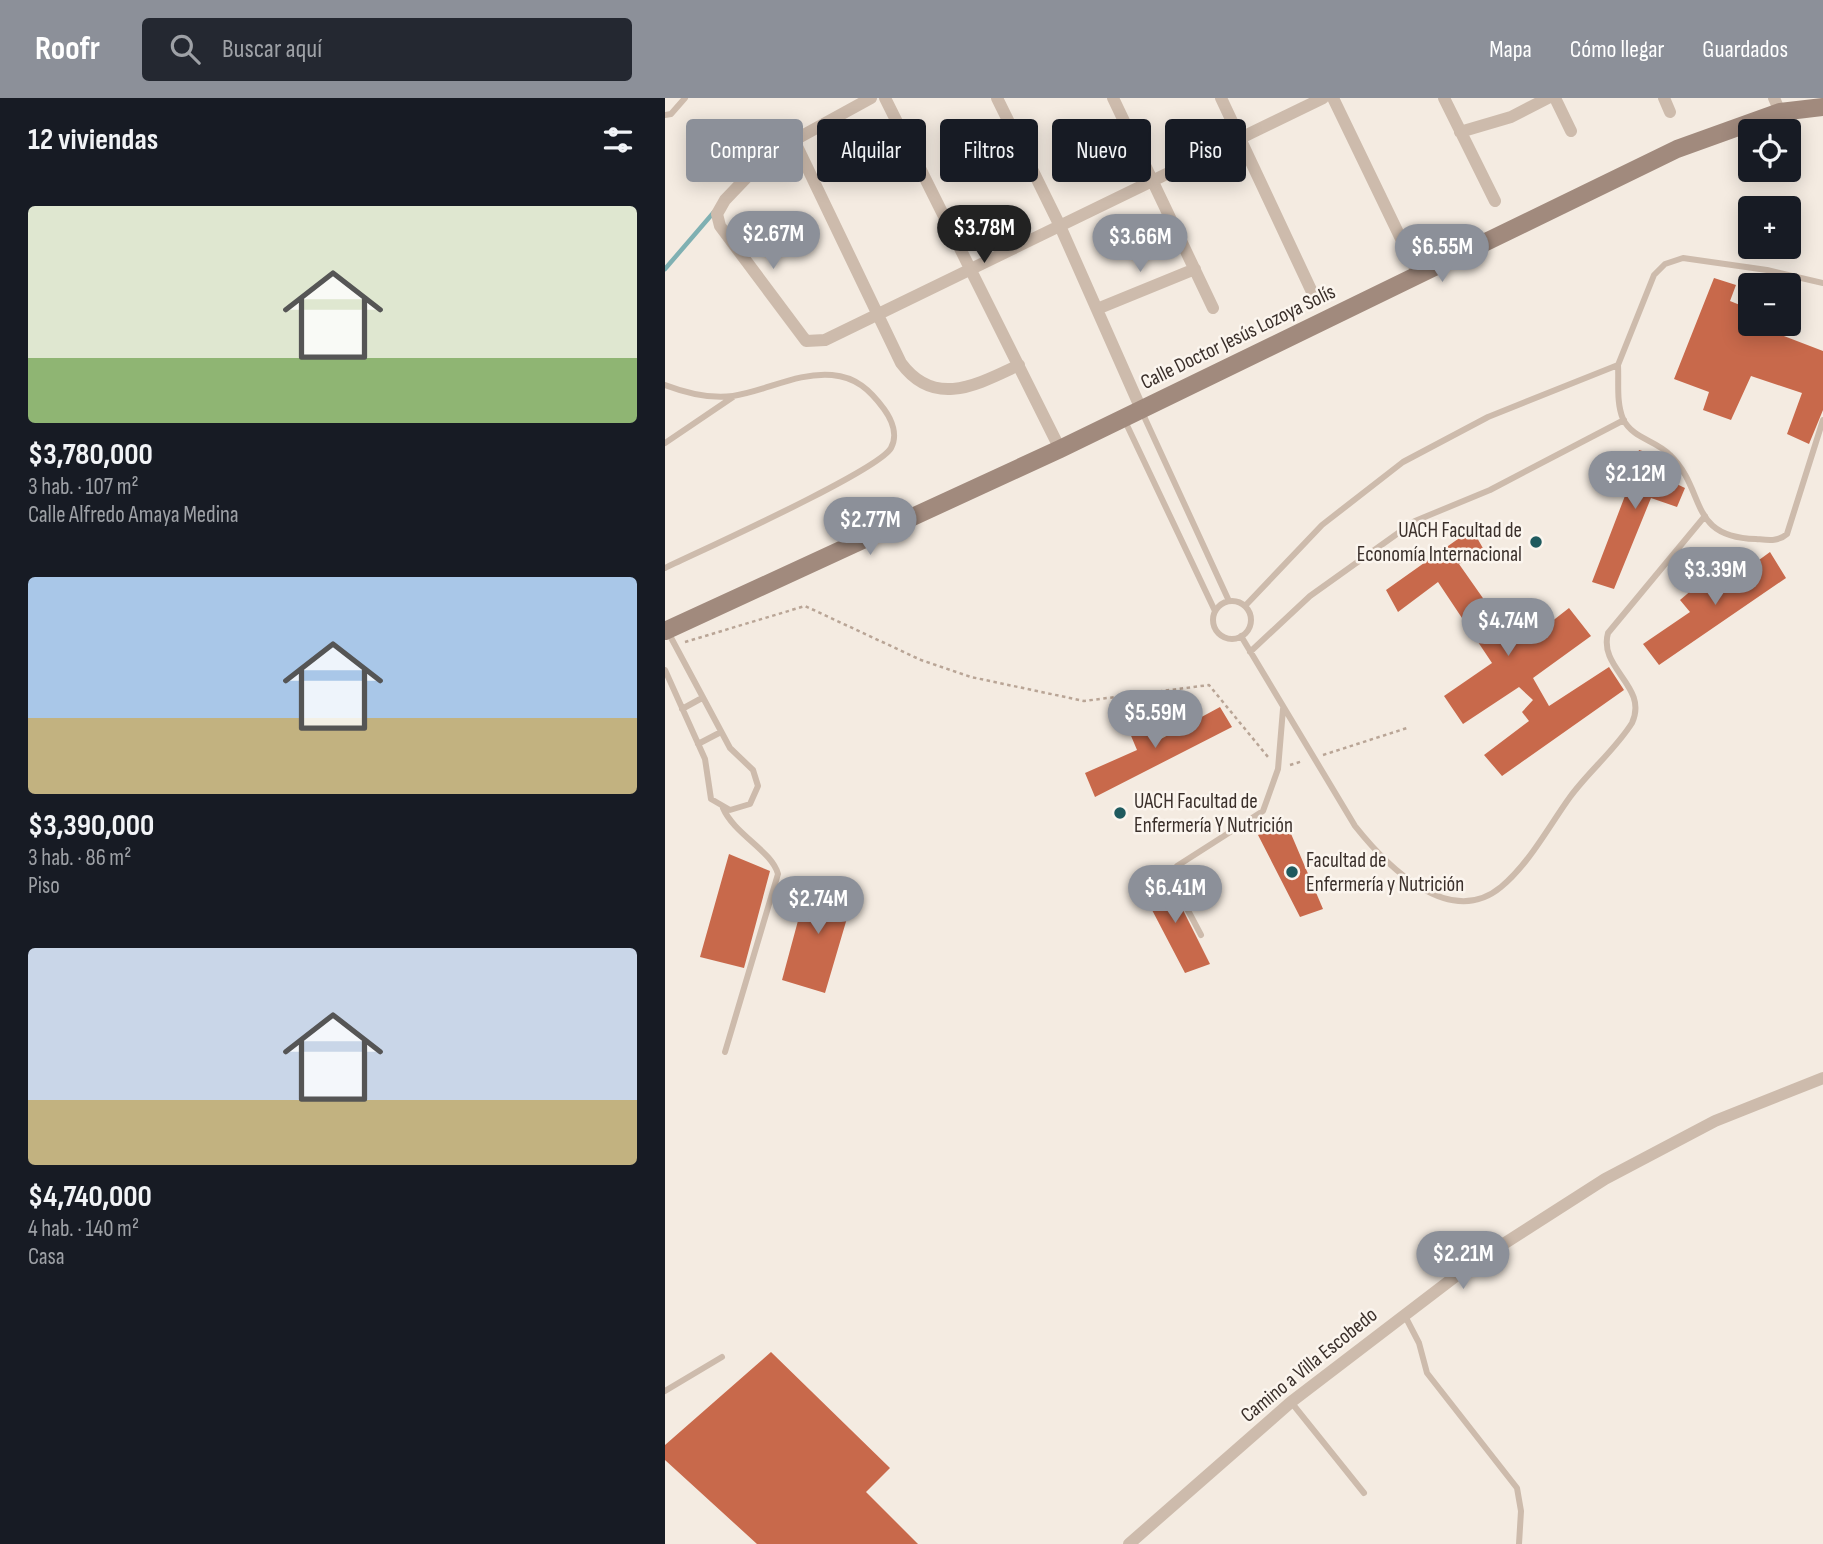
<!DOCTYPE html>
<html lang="es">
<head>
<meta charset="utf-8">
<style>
	body { margin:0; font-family:"Sofia Sans Condensed",sans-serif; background:#242831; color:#f1f3f6; height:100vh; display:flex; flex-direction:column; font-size:26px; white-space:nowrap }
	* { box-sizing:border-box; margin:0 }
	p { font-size:23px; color:#9ea1a6 }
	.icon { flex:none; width:38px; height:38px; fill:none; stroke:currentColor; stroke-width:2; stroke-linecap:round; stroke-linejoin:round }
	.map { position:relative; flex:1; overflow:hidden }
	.panel { display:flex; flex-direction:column; background:#171b24; width:665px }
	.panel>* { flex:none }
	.top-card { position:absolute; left:21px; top:21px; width:665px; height:63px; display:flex; gap:14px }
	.fabs { position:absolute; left:1073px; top:21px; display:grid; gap:14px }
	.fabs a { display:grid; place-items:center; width:63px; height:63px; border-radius:7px; background:#171b24; box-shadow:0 4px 18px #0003; font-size:35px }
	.price { position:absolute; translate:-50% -60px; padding:0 16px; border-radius:24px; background:#8c9099; color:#fff; font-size:23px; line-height:46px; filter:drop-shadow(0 2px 4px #0008) }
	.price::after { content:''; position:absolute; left:50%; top:42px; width:21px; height:16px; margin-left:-10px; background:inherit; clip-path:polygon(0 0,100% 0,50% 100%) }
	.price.current { background:#222; color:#fff }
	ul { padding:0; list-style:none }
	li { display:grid; align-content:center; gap:14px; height:371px; padding:0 28px }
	li span { display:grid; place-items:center; height:217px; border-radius:7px; color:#555 }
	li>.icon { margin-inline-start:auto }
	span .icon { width:126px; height:126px; fill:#fffc; stroke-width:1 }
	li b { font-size:30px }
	h2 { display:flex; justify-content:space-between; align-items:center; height:84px; padding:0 28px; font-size:30px }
	.tag { padding:0 24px; border-radius:7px; background:#171b24; box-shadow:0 4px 18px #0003; font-size:24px; line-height:63px }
	.tag.current { background:#8c9099; color:#fff }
	header { display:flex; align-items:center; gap:42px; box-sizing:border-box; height:98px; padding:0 35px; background:#8c9099; color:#fff }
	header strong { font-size:33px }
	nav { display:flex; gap:38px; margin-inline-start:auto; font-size:24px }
	.search { width:490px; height:63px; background:#242831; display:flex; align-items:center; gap:18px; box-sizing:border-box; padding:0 24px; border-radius:7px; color:#9ea1a6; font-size:26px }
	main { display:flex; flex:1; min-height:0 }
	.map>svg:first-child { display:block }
</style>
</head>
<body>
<header>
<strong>Roofr</strong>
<div class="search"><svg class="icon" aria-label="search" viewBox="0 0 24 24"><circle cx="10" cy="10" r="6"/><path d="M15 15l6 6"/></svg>Buscar aquí</div>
<nav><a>Mapa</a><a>Cómo llegar</a><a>Guardados</a></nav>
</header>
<main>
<section class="panel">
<h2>12 viviendas<svg class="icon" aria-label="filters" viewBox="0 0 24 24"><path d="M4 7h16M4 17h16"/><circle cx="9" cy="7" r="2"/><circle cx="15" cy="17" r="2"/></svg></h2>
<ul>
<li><span style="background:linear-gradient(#dfe7d0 70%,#8fb573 0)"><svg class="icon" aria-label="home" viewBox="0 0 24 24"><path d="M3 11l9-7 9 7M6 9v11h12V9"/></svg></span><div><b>$3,780,000</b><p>3 hab. · 107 m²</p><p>Calle Alfredo Amaya Medina</p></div></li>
<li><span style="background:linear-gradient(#a9c7e8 65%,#c2b280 0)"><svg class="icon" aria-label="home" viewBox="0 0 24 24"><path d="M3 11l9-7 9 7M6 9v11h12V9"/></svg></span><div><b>$3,390,000</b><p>3 hab. · 86 m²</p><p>Piso</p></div></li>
<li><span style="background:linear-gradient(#c9d6e8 70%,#c2b280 0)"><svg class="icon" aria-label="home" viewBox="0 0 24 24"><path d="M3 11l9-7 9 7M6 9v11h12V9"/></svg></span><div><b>$4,740,000</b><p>4 hab. · 140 m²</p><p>Casa</p></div></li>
</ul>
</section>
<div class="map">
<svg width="1158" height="1446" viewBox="0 0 1158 1446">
	<rect width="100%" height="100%" fill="#f4ebe1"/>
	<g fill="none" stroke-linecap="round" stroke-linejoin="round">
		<path stroke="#7fb0b2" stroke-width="4.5" d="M0,171L49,114"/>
	</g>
	<path fill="#c8694b" d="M1049,180L1071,187L1065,203L1085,211V226H1096L1095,229L1158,253V312L1144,346L1122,336L1137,295L1086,278L1066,322L1038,312L1044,294L1009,281Z
		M974,352L1000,360L1002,362L997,379L1020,390L1012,409L986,400L949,491L927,484L963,390L950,385L959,365L968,370Z
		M807,431L819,452L794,466L834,523L845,514L863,542L904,510L926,538L868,580L884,608L944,569L959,592L837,678L819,657L864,623L857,614L868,602L854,589L798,626L779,598L827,565L773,484L733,514L721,492Z
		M1105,454L1121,480L994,567L978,546L1025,514L1015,502L1035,485L1047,496Z
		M555,609L567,629L430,699L420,675L472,652L464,633L484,622L494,642Z
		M621,724L658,811L635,819L593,737Z
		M64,756L105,773L79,870L35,859Z
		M502,780L545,866L520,875L475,789Z
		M144,782L190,793L160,895L117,882Z
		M106,1254L225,1370L201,1394L253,1446H92L0,1362V1347Z"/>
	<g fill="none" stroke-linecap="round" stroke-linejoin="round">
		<path stroke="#b9a596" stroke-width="2.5" stroke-dasharray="3.5 3.5" stroke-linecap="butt" d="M20,544L140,508L256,562L306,579L419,603L544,587L603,659
			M658,657L742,630
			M625,667L638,663"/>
		<path stroke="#cdbbac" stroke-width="6" d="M0,17L6,16L20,0
			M953,267C954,284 951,304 958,321C968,341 991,342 1005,357C1042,393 1022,439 1091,441C1103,442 1113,444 1122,436L1158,322
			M0,287C21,295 46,301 68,298C101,293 133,274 167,277C191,279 205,292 219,311C227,322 233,337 226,350C213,373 35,453 0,470
			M477,314L564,503
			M459,321L550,513
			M0,345L68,299
			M548 522a19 19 0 1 1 38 0a19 19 0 1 1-38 0Z
			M580,508L657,427L738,364L823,319L953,267L989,177L1000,166L1018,160L1102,172L1158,185
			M576,538L690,728C721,767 784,832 836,789C864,766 884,728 905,699C924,673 950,652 967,625C984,588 933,571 943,535L1040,418
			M585,554L645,498L750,423L825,392L959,322
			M0,572L40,661L46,701L65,712L85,706L93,688L88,672L65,650L3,534
			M17,611L37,600
			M33,646L56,634
			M58,710C69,736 107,753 113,776L60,954
			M536,837L509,786L512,768L598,713L613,671L618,611
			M740,1218L754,1245L762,1275L852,1390L856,1413L854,1446
			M0,1293L57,1259
			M626,1304L699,1395"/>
		<path stroke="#cdbbac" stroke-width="12" d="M206,0L104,56L60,102L52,116L55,128L141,243L160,242L658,0
			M220,0L395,351
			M332,0L395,128L476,311
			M448,0L548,210
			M556,0L647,194
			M668,0L753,176
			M779,0L830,103
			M890,0L906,33
			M999,0L1005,14
			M1109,0L1115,14
			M795,34L846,19L883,0
			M129,42L236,265C270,311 313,286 354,267
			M432,211L530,171
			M464,1446L626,1304L804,1168L940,1081L1050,1023L1158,980"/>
		<path stroke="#a18a7d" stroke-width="18" d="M0,533L395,351L1012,51L1115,14L1158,9"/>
	</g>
	<g fill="#1f5a5e" stroke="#fbf5ee" stroke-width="2.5">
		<circle cx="871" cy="444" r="7"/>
		<circle cx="455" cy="715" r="7"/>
		<circle cx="627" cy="774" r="7"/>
	</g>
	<g text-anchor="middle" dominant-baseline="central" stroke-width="5" stroke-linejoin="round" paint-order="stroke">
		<g font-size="21" fill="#3b302b" stroke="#fbf5ee">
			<text transform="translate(573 239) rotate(-26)">Calle Doctor Jesús Lozoya Solís</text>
			<text transform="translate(644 1267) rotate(-39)">Camino a Villa Escobedo</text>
		</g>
		<g font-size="21" fill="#3b302b" stroke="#fbf5ee" text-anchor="start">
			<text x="857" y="432" text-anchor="end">UACH Facultad de<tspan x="857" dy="24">Economía Internacional</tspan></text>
			<text x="469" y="703">UACH Facultad de<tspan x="469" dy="24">Enfermería Y Nutrición</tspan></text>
			<text x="641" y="762">Facultad de<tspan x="641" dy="24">Enfermería y Nutrición</tspan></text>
		</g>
	</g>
</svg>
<div class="fabs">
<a><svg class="icon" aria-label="locate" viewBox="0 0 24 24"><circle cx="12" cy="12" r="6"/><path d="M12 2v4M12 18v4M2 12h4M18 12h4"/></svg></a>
<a>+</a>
<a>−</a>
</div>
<b class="price current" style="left:319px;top:167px">$3.78M</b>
<b class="price" style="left:108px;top:173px">$2.67M</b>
<b class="price" style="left:475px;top:176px">$3.66M</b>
<b class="price" style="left:777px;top:186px">$6.55M</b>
<b class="price" style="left:970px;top:413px">$2.12M</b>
<b class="price" style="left:205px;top:459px">$2.77M</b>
<b class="price" style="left:1050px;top:509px">$3.39M</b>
<b class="price" style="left:843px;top:560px">$4.74M</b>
<b class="price" style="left:490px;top:652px">$5.59M</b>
<b class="price" style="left:510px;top:827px">$6.41M</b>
<b class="price" style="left:153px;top:838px">$2.74M</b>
<b class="price" style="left:798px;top:1193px">$2.21M</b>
<div class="top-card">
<a class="tag current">Comprar</a>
<a class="tag">Alquilar</a>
<a class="tag">Filtros</a>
<a class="tag">Nuevo</a>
<a class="tag">Piso</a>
</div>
</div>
</main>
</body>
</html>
